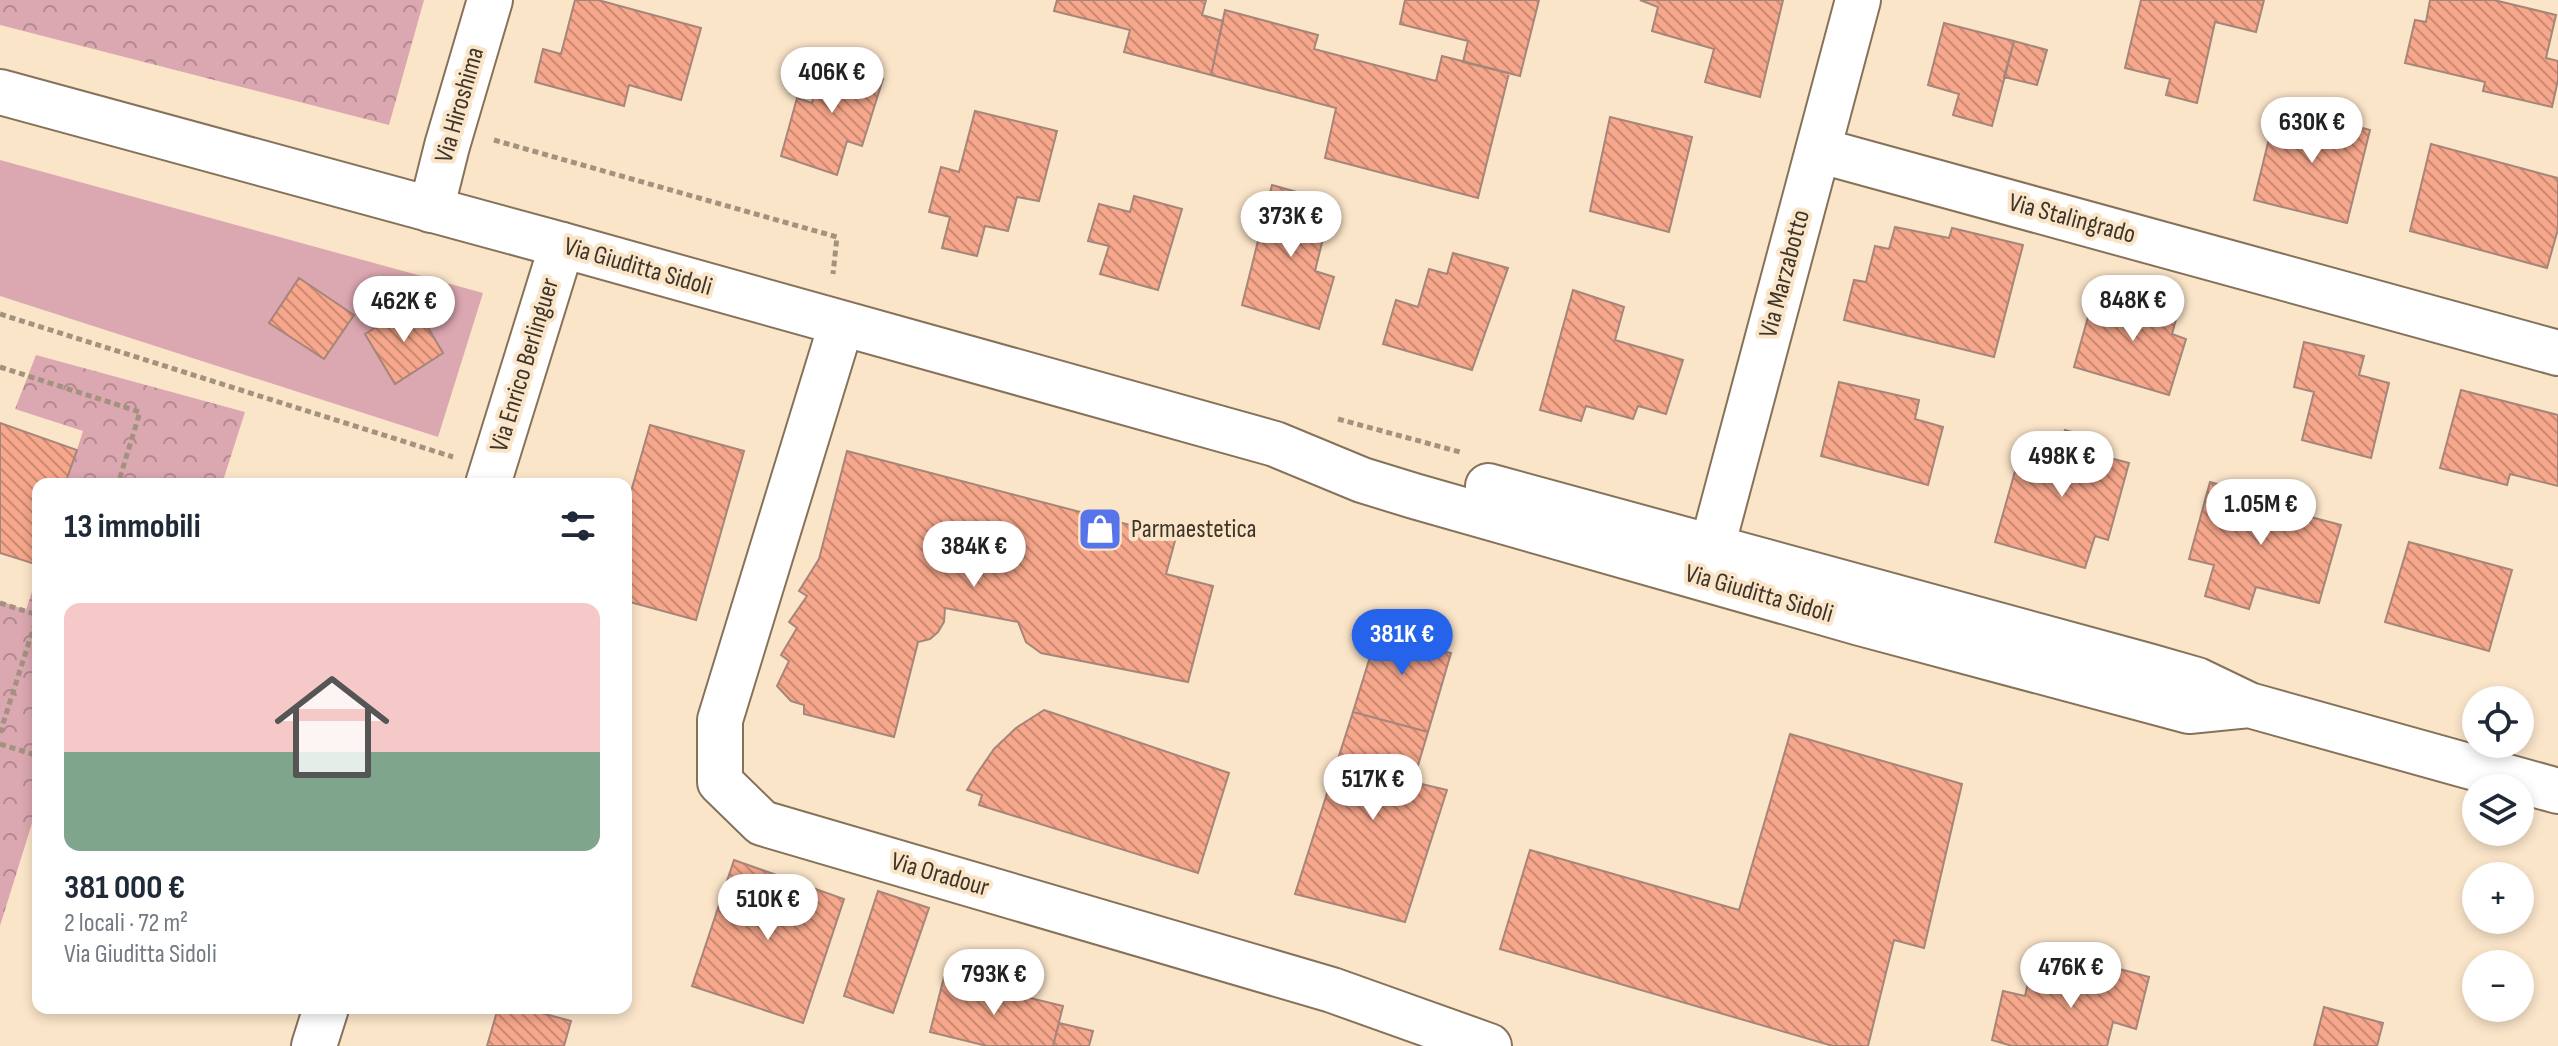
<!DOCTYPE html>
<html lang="it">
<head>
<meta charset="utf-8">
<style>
	body { margin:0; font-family:"Sofia Sans Condensed",sans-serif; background:#f2f2f3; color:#1f2937; height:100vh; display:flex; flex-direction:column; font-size:30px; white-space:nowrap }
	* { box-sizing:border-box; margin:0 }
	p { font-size:26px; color:#747a83 }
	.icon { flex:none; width:44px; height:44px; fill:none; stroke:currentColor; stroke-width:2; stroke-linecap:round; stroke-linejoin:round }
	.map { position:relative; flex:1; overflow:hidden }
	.details { position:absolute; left:32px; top:478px; width:600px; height:536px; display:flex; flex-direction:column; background:#fff; border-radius:16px; box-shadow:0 4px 12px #0003 }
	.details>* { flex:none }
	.controls { position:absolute; left:2462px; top:686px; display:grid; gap:16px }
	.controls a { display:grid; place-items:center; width:72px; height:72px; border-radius:50%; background:#fff; box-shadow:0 4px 12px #0003; font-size:40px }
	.price { position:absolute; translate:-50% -68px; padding:0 18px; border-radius:28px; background:#fff; color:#222; font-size:26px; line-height:52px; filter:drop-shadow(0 2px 4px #0008) }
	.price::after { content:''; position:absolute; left:50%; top:48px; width:24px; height:18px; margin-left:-12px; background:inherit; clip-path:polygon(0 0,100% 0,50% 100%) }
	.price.current { background:#2563eb; color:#fff }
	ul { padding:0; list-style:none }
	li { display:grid; align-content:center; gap:16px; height:424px; padding:0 32px }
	li span { display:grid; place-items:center; height:248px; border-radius:16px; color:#555 }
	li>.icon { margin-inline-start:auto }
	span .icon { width:144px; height:144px; fill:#fffc; stroke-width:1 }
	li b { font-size:34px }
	h2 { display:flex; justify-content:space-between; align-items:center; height:96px; padding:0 32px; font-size:34px }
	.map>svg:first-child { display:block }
</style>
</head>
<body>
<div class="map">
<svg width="2558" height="1046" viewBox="0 0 2558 1046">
	<defs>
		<pattern id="forest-crowns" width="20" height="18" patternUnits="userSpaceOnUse" patternTransform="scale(2)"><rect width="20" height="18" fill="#dba7b0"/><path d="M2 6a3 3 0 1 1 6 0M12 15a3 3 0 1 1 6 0" fill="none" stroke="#b3898f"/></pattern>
		<pattern id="building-back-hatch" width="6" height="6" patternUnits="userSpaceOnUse" patternTransform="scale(2)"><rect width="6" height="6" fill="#f7a78b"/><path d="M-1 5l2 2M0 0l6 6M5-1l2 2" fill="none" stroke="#c98972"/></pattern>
	</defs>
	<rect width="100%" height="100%" fill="#fbe5c9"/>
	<path fill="#dba7b0" d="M0,160L483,293L438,437L0,296Z"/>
	<path fill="url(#forest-crowns)" d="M0,0H424L389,125L0,25Z
		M36,355L245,412L222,484H66L83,431L15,409Z
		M38,573V804L0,926V601L26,610Z"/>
	<path fill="url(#building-back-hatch)" stroke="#a6857a" stroke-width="2" d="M575,0H598L701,28L681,100L629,85L624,106L535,82L543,49L561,54Z
		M1057,0H1206L1202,15L1223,21L1211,75L1124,52L1130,30L1054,11Z
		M1405,0H1539L1520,76L1463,62L1468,41L1400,24Z
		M1640,0H1783L1760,97L1705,82L1714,49L1652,31L1658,7Z
		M2141,0H2264L2256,32L2215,22L2197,103L2166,95L2170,79L2125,68Z
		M2430,0H2494L2556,15L2546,58L2558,61V80L2552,107L2483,91L2485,82L2405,63L2415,20L2426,22Z
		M1225,10L1318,35L1314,49L1436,81L1442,56L1509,73L1478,198L1325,158L1336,108L1211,75Z
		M1944,23L2014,41L1992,126L1953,115L1959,94L1928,85Z
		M2014,41L2047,50L2037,85L2004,77Z
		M826,51L855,60L852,69L883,79L862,146L847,141L837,175L781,156L797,98L812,103Z
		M2277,106L2370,130L2347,223L2254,200Z
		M975,111L1057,131L1039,201L1017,197L1008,231L985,226L977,256L942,248L950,217L929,212L941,167L959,172Z
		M1610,117L1692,137L1669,232L1590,211Z
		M2431,144L2558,178V229L2547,268L2410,231Z
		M1272,185L1332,202L1315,271L1334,277L1319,329L1242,305Z
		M1134,196L1182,209L1158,290L1100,274L1109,246L1088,241L1099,204L1130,212Z
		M1895,227L1949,238L1952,228L2023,245L1994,357L1844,320L1854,280L1866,282L1875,246L1889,249Z
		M1453,253L1508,268L1472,370L1383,344L1396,300L1418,307L1429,269L1447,274Z
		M299,278L354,315L324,359L269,323Z
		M1573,290L1624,307L1615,340L1683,360L1666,414L1638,406L1633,419L1586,406L1581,421L1540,410Z
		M2142,290L2181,301L2172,334L2186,339L2169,395L2074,367L2093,299L2136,311Z
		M414,304L443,353L395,384L365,334Z
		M2304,342L2364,356L2359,375L2389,383L2371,458L2302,440L2314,392L2294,387Z
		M1839,382L1919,400L1915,419L1943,427L1928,485L1821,456Z
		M2461,390L2558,415V486L2510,474L2507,485L2440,468Z
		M0,423L77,450L65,484H38V565L0,553Z
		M650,425L744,451L696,620L626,601V509Z
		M2065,430L2099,440L2095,454L2129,463L2108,540L2095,536L2085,568L1995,542L2025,436L2060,446Z
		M847,451L1176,537L1166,574L1213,586L1188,682L1041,653L1026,642L1018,622L945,608L944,622L938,632L930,639L918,642L894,737L804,714V705L791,701L777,686L789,661L781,655L797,628L789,622L807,596L799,591L819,559Z
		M2210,482L2290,504L2288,511L2341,525L2319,603L2256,587L2249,609L2205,596L2214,565L2189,559Z
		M2409,542L2512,570L2489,651L2385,622Z
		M1382,618L1428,631L1424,647L1451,653L1428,732L1353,712Z
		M1044,710L1229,773L1198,873L979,805L982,795L967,790L976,775L994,749L1016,728Z
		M1353,712L1428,732L1413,782L1447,790L1405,922L1295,894Z
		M1790,734L1962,784L1924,948L1894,940L1868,1046H1833L1500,949L1530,850L1739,910Z
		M734,860L844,899L803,1023L692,986Z
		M878,891L929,908L893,1013L844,996Z
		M2098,963L2149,977L2136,1029L2113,1022L2107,1046H2012L1992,1040L2003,991L2025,996L2031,970L2092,987Z
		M944,977L1063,1006L1053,1046H987L930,1032Z
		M2324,1007L2383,1023L2377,1046H2314Z
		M498,1008H523L571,1021L564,1046H487Z
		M1059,1023L1093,1031L1089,1046H1053Z"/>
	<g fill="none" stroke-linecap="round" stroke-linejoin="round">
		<g stroke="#86725a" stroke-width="48">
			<path id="minor" d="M1818,150L2558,353
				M431,210L447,146L490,0
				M841,325L720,720V782L762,823L1332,990L1489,1046
				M488,484L562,245
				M1712,547L1858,0
				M314,1046L326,1008"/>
		</g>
		<g stroke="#86725a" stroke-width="48">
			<path id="tertiary" d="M0,92L562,245L1275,444L1362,480L1414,496L1860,623L2189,711L2249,705
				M1488,486L2148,666L2197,680L2249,705L2558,791"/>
		</g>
		<path stroke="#a2927e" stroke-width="5" stroke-dasharray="6 4" stroke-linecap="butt" d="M494,140L837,237L833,274
			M0,314L453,457
			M0,367L140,412L118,484
			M1338,419L1460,452
			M0,603L38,615
			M0,733L38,614
			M0,744L32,754L38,736"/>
		<use href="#minor" stroke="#fff" stroke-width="44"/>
		<use href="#tertiary" stroke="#fff" stroke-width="44"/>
	</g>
	<defs>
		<g id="shop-square" transform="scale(2.3)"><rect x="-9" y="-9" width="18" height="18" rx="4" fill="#5874ea" stroke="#fbe5c9"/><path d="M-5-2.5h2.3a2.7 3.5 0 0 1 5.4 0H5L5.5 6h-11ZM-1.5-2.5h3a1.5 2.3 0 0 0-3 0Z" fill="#fff"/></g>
	</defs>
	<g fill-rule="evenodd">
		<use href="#shop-square" x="1100" y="529"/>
	</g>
	<g text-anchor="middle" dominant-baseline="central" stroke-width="8" stroke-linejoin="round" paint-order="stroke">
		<g font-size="26" fill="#3d342a" stroke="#fbe5c9">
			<text transform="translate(460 105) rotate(-74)">Via Hiroshima</text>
			<text transform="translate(2072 219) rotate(15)">Via Stalingrado</text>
			<text transform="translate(638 267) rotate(16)">Via Giuditta Sidoli</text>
			<text transform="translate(1785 274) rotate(-75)">Via Marzabotto</text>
			<text transform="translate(525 365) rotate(-73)">Via Enrico Berlinguer</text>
			<text transform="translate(1759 594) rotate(16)">Via Giuditta Sidoli</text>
			<text transform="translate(940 875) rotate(16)">Via Oradour</text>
		</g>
		<g font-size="26" fill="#3d342a" stroke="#fbe5c9" text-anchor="start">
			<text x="1131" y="529">Parmaestetica</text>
		</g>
	</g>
</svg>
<div class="controls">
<a><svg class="icon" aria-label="locate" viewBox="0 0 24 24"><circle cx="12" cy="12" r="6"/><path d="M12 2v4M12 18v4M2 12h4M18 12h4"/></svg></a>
<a><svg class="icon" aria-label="layers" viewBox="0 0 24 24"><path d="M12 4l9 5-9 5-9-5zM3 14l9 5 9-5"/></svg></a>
<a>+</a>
<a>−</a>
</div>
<b class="price" style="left:832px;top:115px">406K €</b>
<b class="price" style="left:2312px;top:165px">630K €</b>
<b class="price" style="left:1291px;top:259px">373K €</b>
<b class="price" style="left:2133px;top:343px">848K €</b>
<b class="price" style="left:404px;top:344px">462K €</b>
<b class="price" style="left:2062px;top:499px">498K €</b>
<b class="price" style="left:2261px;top:547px">1.05M €</b>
<b class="price" style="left:974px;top:589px">384K €</b>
<b class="price current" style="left:1402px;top:677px">381K €</b>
<b class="price" style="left:1373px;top:822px">517K €</b>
<b class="price" style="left:768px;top:942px">510K €</b>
<b class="price" style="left:2071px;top:1010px">476K €</b>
<b class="price" style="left:994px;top:1017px">793K €</b>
<section class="details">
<h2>13 immobili<svg class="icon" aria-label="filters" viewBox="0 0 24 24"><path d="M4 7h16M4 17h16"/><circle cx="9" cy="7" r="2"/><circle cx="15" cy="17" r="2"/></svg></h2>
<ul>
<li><span style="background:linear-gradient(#f6c9c9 60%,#7fa58c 0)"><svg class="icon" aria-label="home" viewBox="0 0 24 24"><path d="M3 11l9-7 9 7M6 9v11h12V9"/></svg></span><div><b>381 000 €</b><p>2 locali · 72 m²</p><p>Via Giuditta Sidoli</p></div></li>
</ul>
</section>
</div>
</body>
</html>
